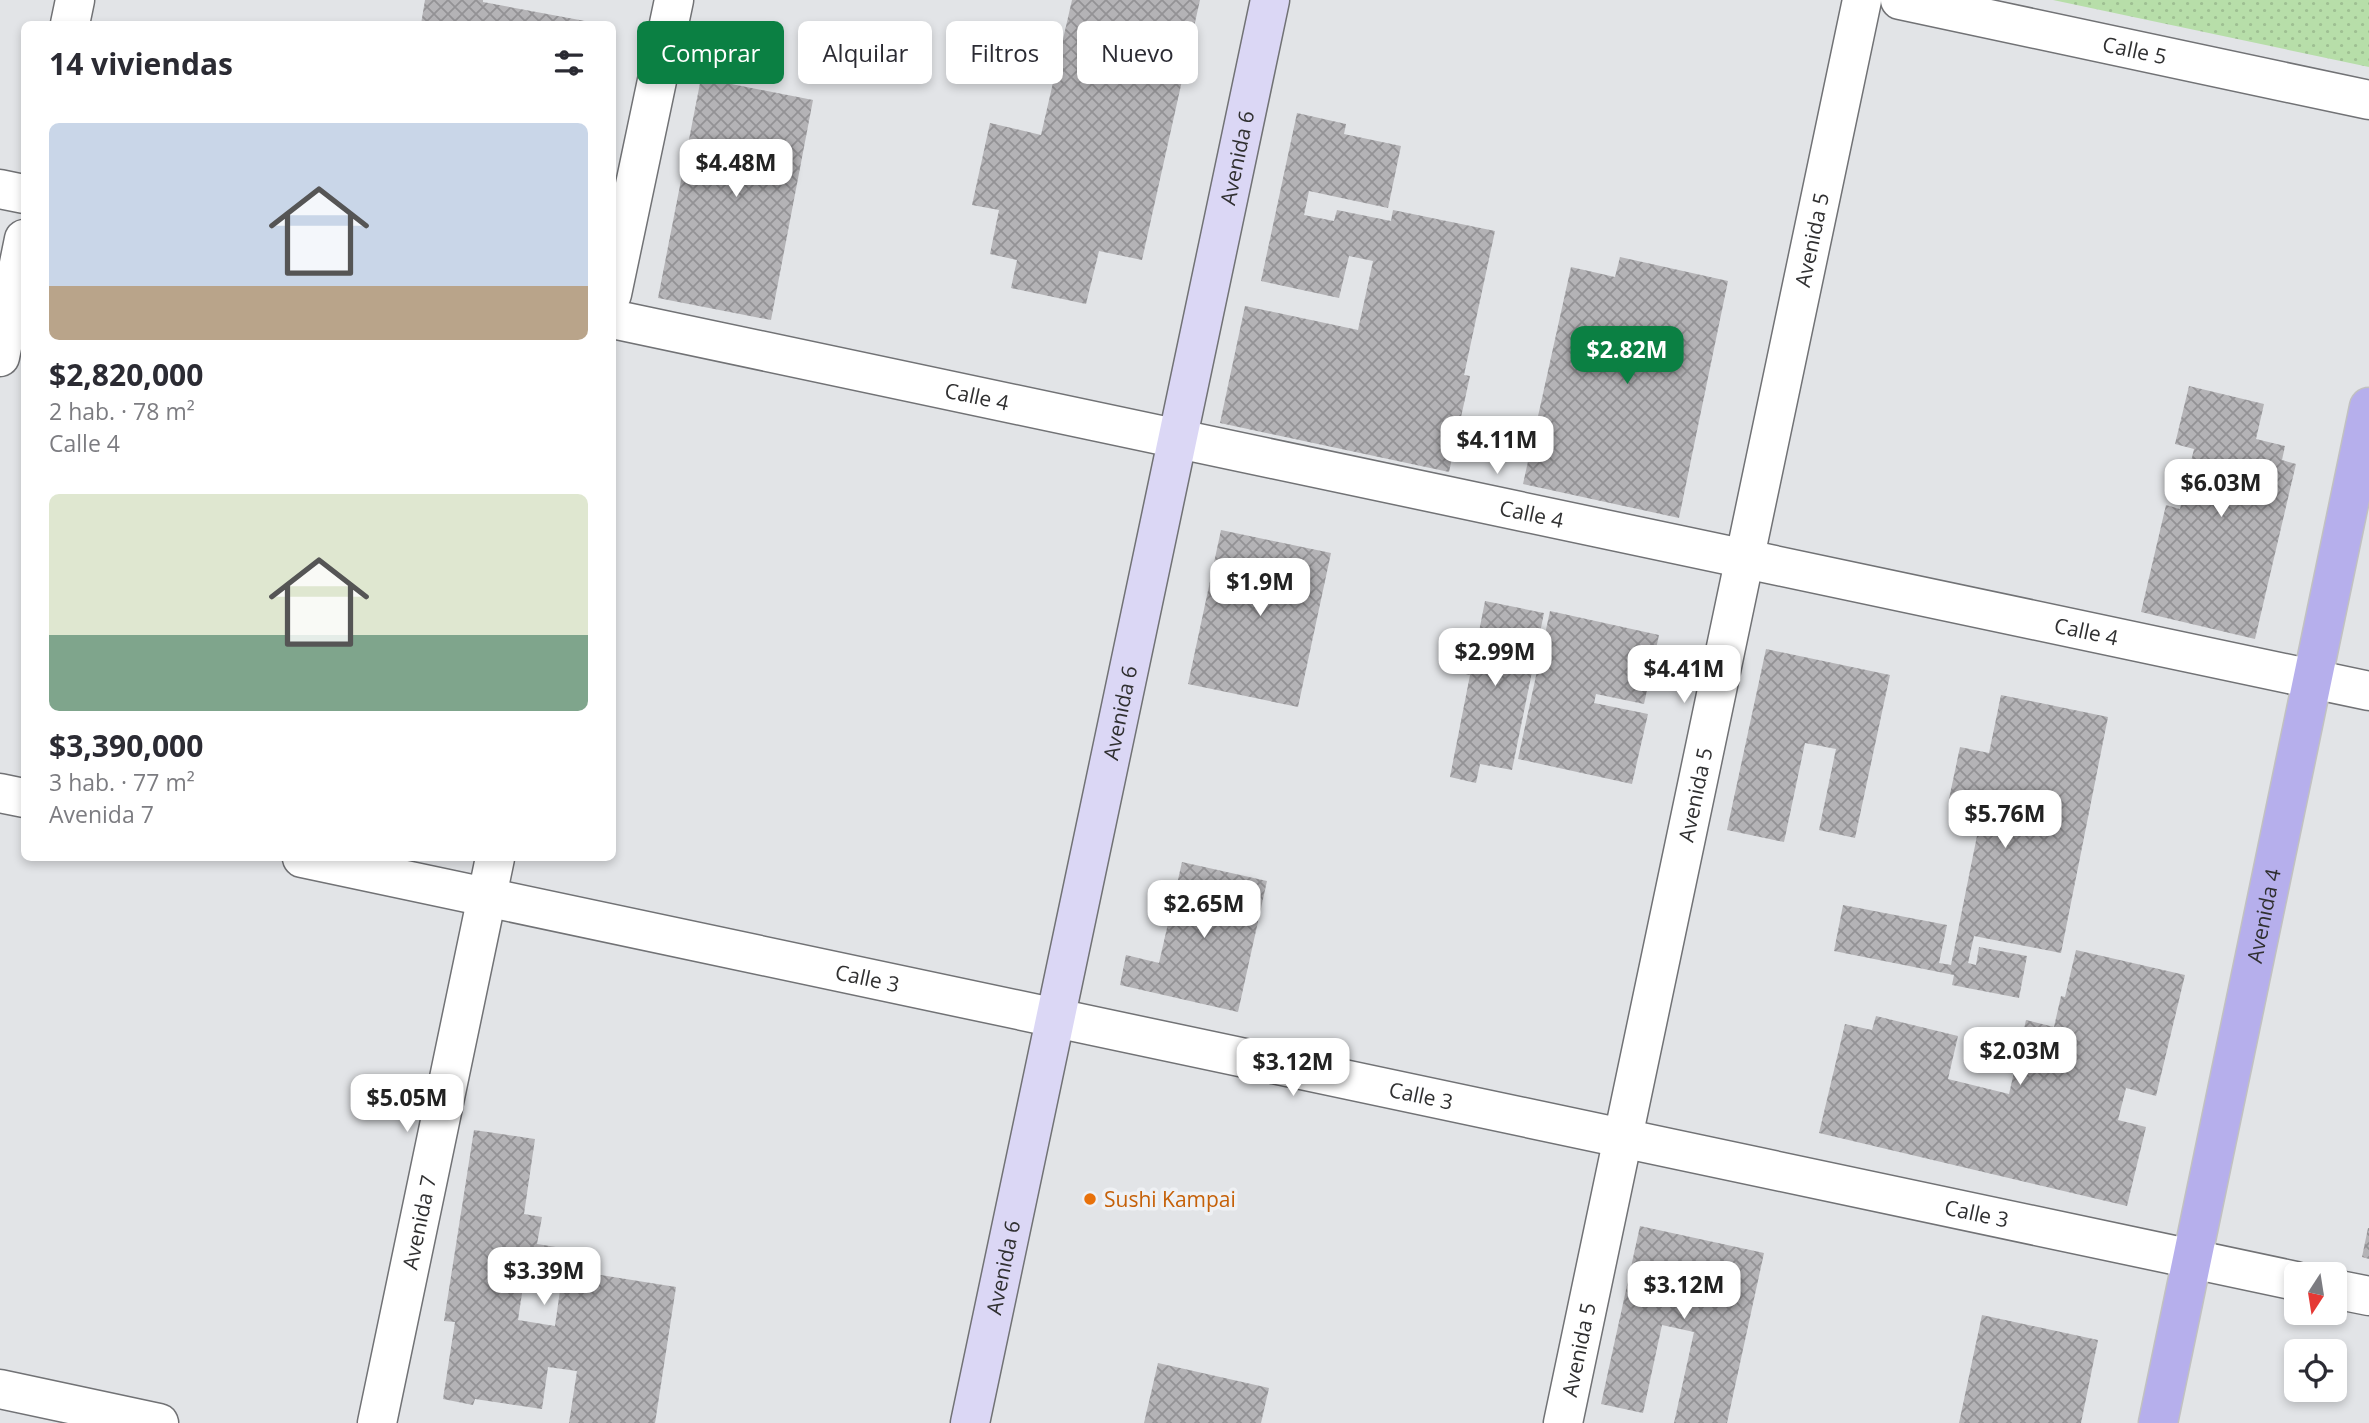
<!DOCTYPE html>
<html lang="es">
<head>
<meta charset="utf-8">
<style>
	body { margin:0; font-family:"Open Sans",sans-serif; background:#f2f2f3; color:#2b2b33; height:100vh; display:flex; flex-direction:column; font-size:26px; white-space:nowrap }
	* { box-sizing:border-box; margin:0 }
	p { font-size:23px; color:#7c7c81 }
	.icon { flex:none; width:38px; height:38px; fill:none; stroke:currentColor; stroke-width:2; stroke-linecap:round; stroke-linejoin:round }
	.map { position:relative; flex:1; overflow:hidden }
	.details { position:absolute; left:21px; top:21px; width:595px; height:840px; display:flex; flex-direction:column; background:#fff; border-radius:10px; box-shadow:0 4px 10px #0003 }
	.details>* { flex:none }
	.top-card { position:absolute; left:637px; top:21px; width:665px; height:63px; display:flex; gap:14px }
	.needle { width:46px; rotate:192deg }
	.fabs { position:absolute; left:2284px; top:1262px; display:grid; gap:14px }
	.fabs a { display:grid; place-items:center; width:63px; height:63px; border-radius:10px; background:#fff; box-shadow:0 4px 10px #0003; font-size:35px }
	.price { position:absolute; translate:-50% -60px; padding:0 16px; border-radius:14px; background:#fff; color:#222; font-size:23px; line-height:46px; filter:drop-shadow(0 2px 4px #0008) }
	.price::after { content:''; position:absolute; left:50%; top:42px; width:21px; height:16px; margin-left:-10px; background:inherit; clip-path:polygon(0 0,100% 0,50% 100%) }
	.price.selected { background:#0b8043; color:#fff }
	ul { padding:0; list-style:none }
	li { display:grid; align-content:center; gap:14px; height:371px; padding:0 28px }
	li span { display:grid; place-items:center; height:217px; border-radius:10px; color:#555 }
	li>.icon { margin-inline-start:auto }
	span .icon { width:126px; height:126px; fill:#fffc; stroke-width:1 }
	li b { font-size:30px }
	h2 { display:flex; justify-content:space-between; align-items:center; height:84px; padding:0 28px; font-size:30px }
	.pill { padding:0 24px; border-radius:10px; background:#fff; box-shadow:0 4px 10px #0003; font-size:24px; line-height:63px }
	.pill.selected { background:#0b8043; color:#fff }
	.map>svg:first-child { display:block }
</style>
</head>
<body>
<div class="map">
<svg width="2369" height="1423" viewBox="0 0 2369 1423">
	<defs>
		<pattern id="park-dots" width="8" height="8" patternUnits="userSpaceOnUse" patternTransform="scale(1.75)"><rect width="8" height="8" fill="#b7dea9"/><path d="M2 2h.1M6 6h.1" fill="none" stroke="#9ebf92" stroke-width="1.8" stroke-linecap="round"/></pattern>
		<pattern id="building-cross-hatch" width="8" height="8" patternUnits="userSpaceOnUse" patternTransform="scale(1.75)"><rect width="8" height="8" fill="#b4b3b6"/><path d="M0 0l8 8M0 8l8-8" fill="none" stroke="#939295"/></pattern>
	</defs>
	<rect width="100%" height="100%" fill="#e2e4e7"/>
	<path fill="url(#park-dots)" d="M2053,0H2369V67Z"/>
	<path fill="url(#building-cross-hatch)" d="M425,0H483V2L585,21L584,24H421Z
		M1072,0H1200L1142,260L1099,251L1086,304L1011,288L1017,260L990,254L999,210L972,205L990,123L1041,135Z
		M701,78L813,100L771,320L658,298Z
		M1297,113L1346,124L1344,134L1401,146L1388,208L1309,191L1304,215L1334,221L1337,210L1391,221L1393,210L1495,231L1464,375L1470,376L1449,472L1220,423L1245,306L1358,330L1373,261L1349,256L1339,298L1261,281Z
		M1620,257L1728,281L1679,518L1523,484L1571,267L1615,277Z
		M2189,386L2264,404L2256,439L2285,446L2282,460L2296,464L2255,639L2141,612L2166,505L2180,509L2194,449L2175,444Z
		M1221,530L1331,553L1298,707L1188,684Z
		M1485,601L1544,613L1512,770L1480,764L1476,783L1450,777L1470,675L1452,671L1459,634L1478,637Z
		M1550,611L1659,635L1644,704L1596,694L1594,703L1648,714L1632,784L1518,759Z
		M1766,649L1890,675L1855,838L1819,830L1836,749L1805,743L1784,842L1727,830Z
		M2001,695L2108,717L2061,953L1974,936L1968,963L1976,965L1979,947L2027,956L2019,998L1952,985L1954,975L1834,951L1843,905L1947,925L1939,963L1951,965L1983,806L1949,799L1960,747L1989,753Z
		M1182,862L1267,881L1238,1012L1120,985L1126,955L1159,963Z
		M2076,950L2185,975L2156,1096L2126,1088L2118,1120L2146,1127L2127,1206L1819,1133L1845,1024L1872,1030L1876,1016L1958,1036L1948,1079L2009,1094L2026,1020L2054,1027L2061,996L2065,997Z
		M474,1130L535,1139L524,1214L542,1217L537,1244L562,1248L557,1284L524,1280L518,1320L555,1326L563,1269L676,1287L655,1423H569L577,1371L548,1367L542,1409L475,1399L473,1405L443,1399L455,1322L444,1321Z
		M1640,1226L1764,1253L1727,1423H1674L1694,1332L1662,1325L1643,1413L1601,1404Z
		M2368,1228H2369V1259L2362,1257Z
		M1982,1315L2098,1340L2081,1423H1959Z
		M1158,1363L1269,1388L1261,1423H1144Z"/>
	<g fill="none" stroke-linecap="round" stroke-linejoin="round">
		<g stroke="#717275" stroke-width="41">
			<g id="minor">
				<path d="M70,24L75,0"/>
				<path d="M0,189L24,194"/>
				<path d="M612,294L674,0"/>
				<path id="s1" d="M612,319L2369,691"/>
				<path d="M0,357L24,239"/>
				<path d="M0,793L24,798"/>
				<path id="s2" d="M302,858L2296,1281"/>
				<path d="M2334,1289L2369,1296"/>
				<path d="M0,1389L159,1423"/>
				<path id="s3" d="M377,1423L495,858"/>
				<path id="s4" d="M1563,1423L1862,0"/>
			</g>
		</g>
		<g stroke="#717275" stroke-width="41">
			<g id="tertiary">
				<path id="s5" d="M1900,0L2369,100"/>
			</g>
		</g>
		<g stroke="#717275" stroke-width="41">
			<g id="secondary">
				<path id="s6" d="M970,1423L1270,0"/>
			</g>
		</g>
		<g stroke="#c1c1c1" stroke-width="41">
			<g id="primary">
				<path id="s7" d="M2158,1423L2369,407"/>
			</g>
		</g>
		<use href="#minor" stroke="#fff" stroke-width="38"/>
		<use href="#tertiary" stroke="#fff" stroke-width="38"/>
		<use href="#secondary" stroke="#dbd7f5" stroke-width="38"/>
		<use href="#primary" stroke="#b6afec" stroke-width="38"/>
	</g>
	<circle fill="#e8710a" stroke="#eff1f4" stroke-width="2.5" cx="1090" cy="1199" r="7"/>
	<g text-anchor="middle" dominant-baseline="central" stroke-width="7" stroke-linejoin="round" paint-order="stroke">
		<g font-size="21" fill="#303031" stroke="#eff1f4">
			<text stroke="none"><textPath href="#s5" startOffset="240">Calle 5</textPath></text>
			<text stroke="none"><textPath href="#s6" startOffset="1293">Avenida 6</textPath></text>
			<text stroke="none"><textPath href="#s4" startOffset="1209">Avenida 5</textPath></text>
			<text stroke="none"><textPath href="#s1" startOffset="373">Calle 4</textPath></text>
			<text stroke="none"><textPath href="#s1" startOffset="940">Calle 4</textPath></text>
			<text stroke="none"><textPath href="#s1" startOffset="1507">Calle 4</textPath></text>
			<text stroke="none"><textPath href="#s6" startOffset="726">Avenida 6</textPath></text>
			<text stroke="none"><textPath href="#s4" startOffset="642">Avenida 5</textPath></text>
			<text stroke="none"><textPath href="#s7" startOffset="518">Avenida 4</textPath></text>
			<text stroke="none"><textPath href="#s2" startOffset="578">Calle 3</textPath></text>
			<text stroke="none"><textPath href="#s2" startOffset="1144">Calle 3</textPath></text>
			<text stroke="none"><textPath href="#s2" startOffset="1712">Calle 3</textPath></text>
			<text stroke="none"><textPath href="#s3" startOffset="205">Avenida 7</textPath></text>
			<text stroke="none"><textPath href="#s6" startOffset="159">Avenida 6</textPath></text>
			<text stroke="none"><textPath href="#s4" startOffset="75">Avenida 5</textPath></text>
		</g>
		<g font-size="21" fill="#c56008" stroke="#eff1f4" text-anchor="start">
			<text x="1104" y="1199">Sushi Kampai</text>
		</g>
	</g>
</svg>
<div class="fabs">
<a><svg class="needle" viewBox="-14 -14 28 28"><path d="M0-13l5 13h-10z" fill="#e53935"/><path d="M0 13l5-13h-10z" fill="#7c7c81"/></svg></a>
<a><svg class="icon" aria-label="locate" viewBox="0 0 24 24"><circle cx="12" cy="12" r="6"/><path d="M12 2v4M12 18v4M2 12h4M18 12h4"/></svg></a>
</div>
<b class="price" style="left:736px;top:199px">$4.48M</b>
<b class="price selected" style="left:1627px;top:386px">$2.82M</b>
<b class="price" style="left:1497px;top:476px">$4.11M</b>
<b class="price" style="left:2221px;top:519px">$6.03M</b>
<b class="price" style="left:1260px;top:618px">$1.9M</b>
<b class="price" style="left:1495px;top:688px">$2.99M</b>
<b class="price" style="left:1684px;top:705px">$4.41M</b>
<b class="price" style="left:2005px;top:850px">$5.76M</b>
<b class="price" style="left:1204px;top:940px">$2.65M</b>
<b class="price" style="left:2020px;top:1087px">$2.03M</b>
<b class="price" style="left:1293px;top:1098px">$3.12M</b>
<b class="price" style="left:407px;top:1134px">$5.05M</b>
<b class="price" style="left:544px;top:1307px">$3.39M</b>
<b class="price" style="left:1684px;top:1321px">$3.12M</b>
<div class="top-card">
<a class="pill selected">Comprar</a>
<a class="pill">Alquilar</a>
<a class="pill">Filtros</a>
<a class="pill">Nuevo</a>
</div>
<section class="details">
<h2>14 viviendas<svg class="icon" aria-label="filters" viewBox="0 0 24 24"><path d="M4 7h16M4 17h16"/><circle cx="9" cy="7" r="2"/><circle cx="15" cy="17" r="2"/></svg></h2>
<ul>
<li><span style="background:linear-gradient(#c9d6e8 75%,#b9a48a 0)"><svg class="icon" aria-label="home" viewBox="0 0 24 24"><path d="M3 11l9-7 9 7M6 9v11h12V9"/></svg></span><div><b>$2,820,000</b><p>2 hab. · 78 m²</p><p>Calle 4</p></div></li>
<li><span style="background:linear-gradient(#dfe7d0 65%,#7fa58c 0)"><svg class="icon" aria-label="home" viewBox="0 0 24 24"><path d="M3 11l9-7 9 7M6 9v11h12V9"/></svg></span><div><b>$3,390,000</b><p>3 hab. · 77 m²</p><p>Avenida 7</p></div></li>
</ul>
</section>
</div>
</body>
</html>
